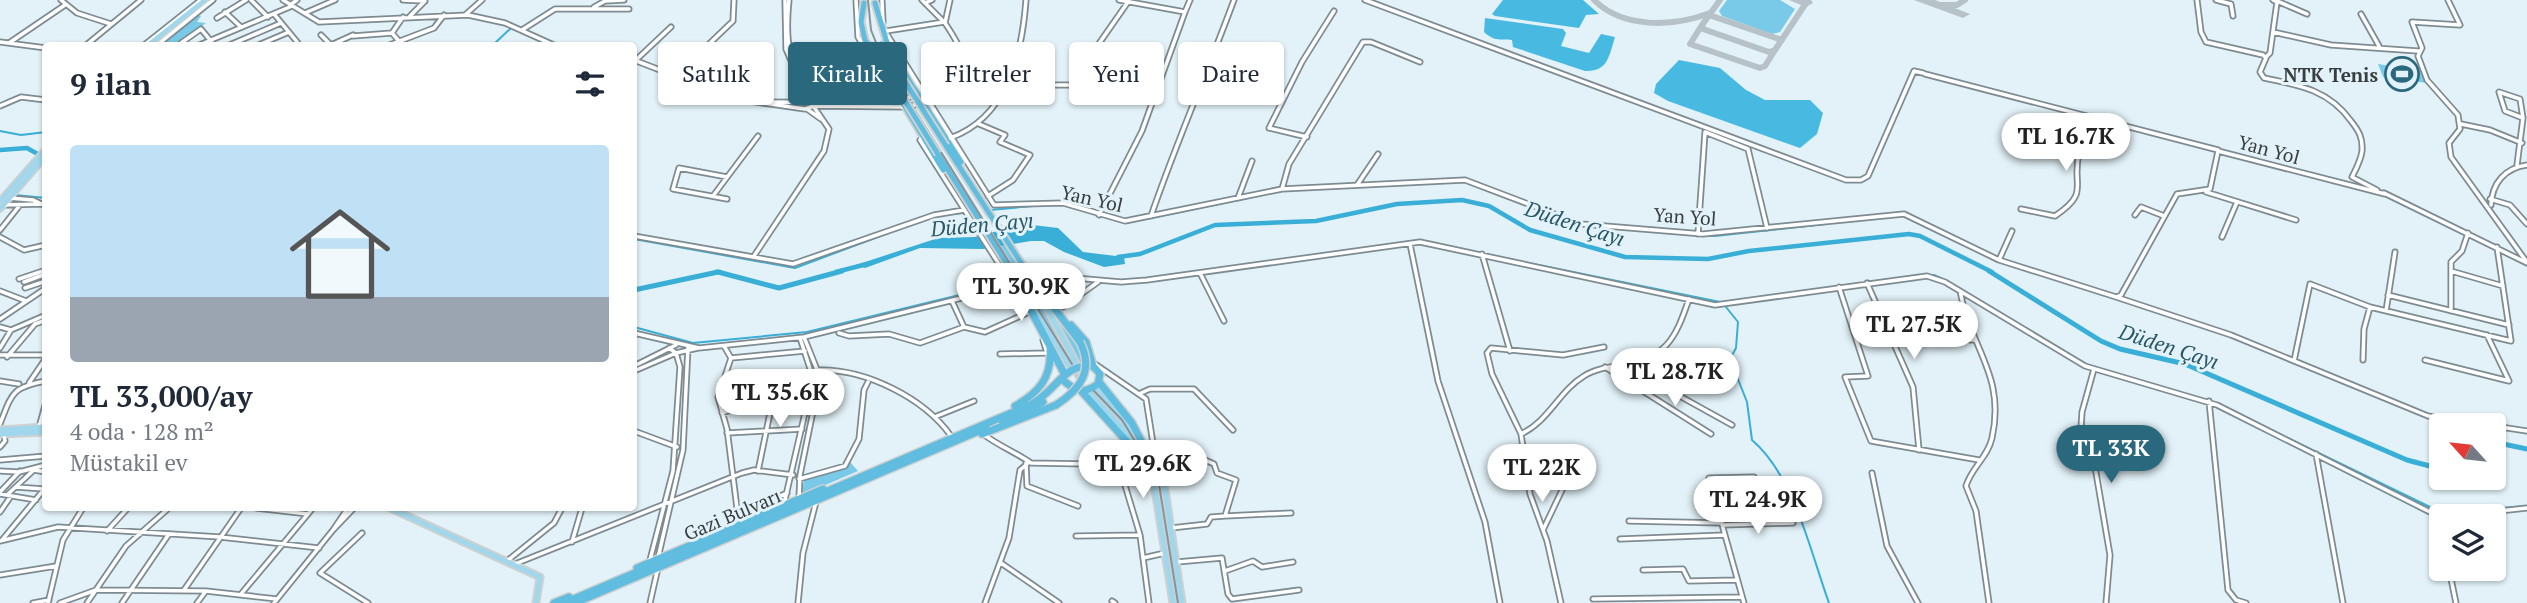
<!DOCTYPE html>
<html lang="tr">
<head>
<meta charset="utf-8">
<style>
	body { margin:0; font-family:"PT Serif",serif; background:#f6f6f7; color:#1f2937; height:100vh; display:flex; flex-direction:column; font-size:26px; white-space:nowrap }
	* { box-sizing:border-box; margin:0 }
	p { font-size:23px; color:#747a83 }
	.icon { flex:none; width:38px; height:38px; fill:none; stroke:currentColor; stroke-width:2; stroke-linecap:round; stroke-linejoin:round }
	.map { position:relative; flex:1; overflow:hidden }
	.drawer { position:absolute; left:42px; top:42px; width:595px; height:469px; display:flex; flex-direction:column; background:#fff; border-radius:7px; box-shadow:0 2px 5px #0004 }
	.drawer>* { flex:none }
	.top-card { position:absolute; left:658px; top:42px; width:665px; height:63px; display:flex; gap:14px }
	.needle { width:46px; rotate:297deg }
	.buttons { position:absolute; left:2429px; top:413px; display:grid; gap:14px }
	.buttons a { display:grid; place-items:center; width:77px; height:77px; border-radius:7px; background:#fff; box-shadow:0 2px 5px #0004; font-size:35px }
	.price { position:absolute; translate:-50% -60px; padding:0 16px; border-radius:24px; background:#fff; color:#222; font-size:23px; line-height:46px; filter:drop-shadow(0 2px 4px #0008) }
	.price::after { content:''; position:absolute; left:50%; top:42px; width:21px; height:16px; margin-left:-10px; background:inherit; clip-path:polygon(0 0,100% 0,50% 100%) }
	.price.selected { background:#2a687e; color:#fff }
	ul { padding:0; list-style:none }
	li { display:grid; align-content:center; gap:14px; height:371px; padding:0 28px }
	li+li { border-top:2px solid #e0e1e3 }
	li span { display:grid; place-items:center; height:217px; border-radius:7px; color:#555 }
	li>.icon { margin-inline-start:auto }
	span .icon { width:126px; height:126px; fill:#fffc; stroke-width:1 }
	li b { font-size:30px }
	h2 { display:flex; justify-content:space-between; align-items:center; height:84px; padding:0 28px; font-size:30px }
	.tag { padding:0 24px; border-radius:7px; background:#fff; box-shadow:0 2px 5px #0004; font-size:24px; line-height:63px }
	.tag.selected { background:#2a687e; color:#fff }
	.map>svg:first-child { display:block }
</style>
</head>
<body>
<div class="map">
<svg width="2527" height="603" viewBox="0 0 2527 603">
	<rect width="100%" height="100%" fill="#e2f2f8"/>
	<path fill="#79c9e8" d="M1727,0H1780L1795,9L1780,32L1772,34L1722,16L1719,11Z
		M198,15L201,16L197,22L206,23L176,45L159,46Z
		M2378,64L2422,71L2427,83L2383,77Z
		M1006,245L1049,308L1083,352L1086,361L1072,364L1065,371L1021,282L999,247Z
		M849,461L858,471L802,495L804,479L845,468Z"/>
	<path fill="#48bae2" d="M1503,0H1583L1599,14L1586,15L1579,28L1495,16L1492,14Z
		M1485,18L1563,29L1566,33L1561,46L1589,53L1601,34L1615,37C1609,56 1608,72 1585,71L1513,47L1512,40C1500,39 1495,42 1484,32Z
		M1679,60L1720,68L1746,90L1765,100H1810L1823,113L1817,134L1800,148L1668,101L1654,93L1656,84Z"/>
	<path fill="#39aed6" d="M1024,224L1058,228L1083,252L1124,257L1125,264L1104,267L1064,252L1044,241H1031L983,249L920,248L865,268L856,265L938,238L975,237Z"/>
	<g fill="none" stroke-linecap="round" stroke-linejoin="round">
		<path stroke="#39aed6" stroke-width="2" d="M494,44L511,28
			M0,131L21,135L46,132
			M15,195L46,198
			M990,210L1033,206
			M1086,211L1126,223L1258,196
			M951,214L963,213
			M1580,225L1616,229
			M1681,234L1715,236L1825,224
			M634,239L795,268L899,229
			M1421,241L1720,302
			M1038,275L1068,276
			M1143,279L1339,252
			M1954,286L2088,365
			M1759,297L1921,275H1934L1947,281
			M1726,307L1738,322L1736,348L1730,359L1747,402L1752,440C1795,477 1810,551 1829,603
			M634,327L693,343L807,332L1009,283
			M2150,384L2215,403
			M2220,405L2430,507L2447,512L2527,506"/>
		<path stroke="#39aed6" stroke-width="4.5" d="M0,150L27,148L43,157
			M1118,257L1140,254L1215,225L1316,221L1397,204L1462,200L1489,206L1530,230L1625,257L1708,259L1749,251L1909,234L1920,236L1992,272
			M716,272H720
			M836,272L867,264"/>
		<path stroke="#39aed6" stroke-width="5" d="M1989,271L2101,341L2120,349L2185,364L2407,460L2441,469
			M634,290L718,272L779,288L842,271
			M2494,442L2527,449"/>
		<path stroke="#b6c2c8" stroke-width="6" d="M1594,0C1623,29 1673,27 1710,13
			M1720,0L1702,25L1703,29L1769,52L1775,50L1808,0
			M1937,5H1957L1965,0
			M1709,15L1782,40
			M1702,25L1690,44L1760,68L1765,66L1775,50"/>
		<path fill="#b6c2c8" fill-rule="evenodd" d="M1789,0H1811L1813,3L1806,7Z
			M1914,0H1935L1970,14L1963,18Z"/>
		<path stroke="#c0ced3" stroke-width="5" stroke-dasharray="5 2.5" stroke-linecap="butt" d="M1071,368L1088,391"/>
		<g stroke="#7e8c92" stroke-width="7">
			<path id="minor" d="M61,0L77,13L111,24
				M251,0L268,17
				M283,0L319,22L468,15L505,23L556,46
				M403,0L425,1
				M785,0L786,49L806,95L804,101
				M789,0C784,47 790,61 813,101
				M856,0L858,37L889,90L888,95L874,103
				M882,0L883,22
				M922,0L943,21
				M1119,0L1185,12L1190,0
				M1365,0L1846,180H1861L1868,176L1914,71L1923,73
				M2197,0L2201,32L2206,42L2263,55L2266,58L2260,72L2264,78C2299,85 2329,90 2351,121C2359,131 2363,138 2362,151C2361,160 2356,169 2352,177L2377,190
				M2216,0L2231,4L2233,16
				M2448,0L2460,25L2412,22L2422,48L2418,56L2427,80L2458,115L2460,129L2449,143L2451,157L2526,261
				M2277,1L2307,14
				M925,3L932,0
				M290,5L297,0
				M594,7L605,1L624,0
				M225,12L241,27
				M305,13L335,0
				M274,14L298,43L292,46
				M2361,14L2379,46
				M465,15L482,0
				M410,16L424,2
				M217,18L246,0
				M522,30L555,9H629
				M886,31L944,22
				M2273,32L2331,45L2418,51
				M321,35L330,44
				M353,36L392,33
				M888,36L994,205L1063,203L1125,221L1282,189L1465,180L1581,224L1703,234L1904,214L1999,260L2116,297L2121,295L2177,194L2210,189L2218,151L2385,194
				M398,40L392,33L403,17
				M0,42L46,48
				M9,43L65,5
				M181,43L201,29L215,46
				M331,45L353,35
				M85,46L141,0
				M143,46L201,0
				M156,46L213,0
				M197,46L292,6
				M227,46L281,23
				M256,46L289,32
				M387,46L434,28L444,15
				M2266,57L2270,53L2277,2L2273,0
				M634,60L735,99L805,109L814,106L905,107L919,104
				M636,60L671,27
				M794,68L863,48
				M1085,74L1112,75L1126,66
				M1925,74L2218,150
				M687,83L709,44L733,21L734,0
				M805,85L879,71
				M1005,85H1082L1091,55L1128,2
				M2499,92L2520,99L2523,118L2505,111Z
				M922,95L955,89C974,66 959,44 945,23L950,0
				M763,102L886,103L914,96
				M0,106L21,97L46,100
				M807,109L821,119
				M979,124L1005,135L1000,142L1030,155L1013,180L988,196
				M2461,124L2490,130L2522,143
				M923,137L920,140L1023,302
				M1307,137L1269,128L1302,62L1334,11
				M950,138C1007,118 1022,55 1026,0
				M2517,165L2523,118
				M727,177L679,168L673,189L727,199
				M1357,185L1378,154
				M1282,189L1289,164L1363,42H1371L1420,62
				M2206,192L2296,220
				M2384,193L2527,263
				M713,196L758,136
				M9,198L33,200L46,206
				M1238,198L1252,161
				M2490,199L2510,205L2527,224
				M3,205L43,204
				M2491,205C2492,183 2505,168 2527,165
				M2021,209L2055,216C2091,192 2071,186 2079,153C2082,142 2093,129 2099,119
				M1099,215L1142,131L1185,12
				M2135,215L2141,207L2164,216
				M1151,216C1176,143 1207,73 1234,0
				M0,230L20,205
				M1698,234L1705,132L1748,149L1767,228
				M634,236L793,264L934,215L964,210
				M0,237L24,250L46,245
				M2222,237L2237,202
				M1410,244L1438,381L1485,522L1500,603
				M1482,254L1510,351
				M754,256L824,151L829,129L814,107
				M1999,260L2012,231
				M2451,271L2503,286
				M1200,273L1224,321
				M19,279L46,270
				M24,282L46,274
				M1867,283L1913,387L1919,450
				M1839,287L1868,376L1845,377L1871,441L1979,460
				M25,288L46,281
				M0,291L26,301
				M1960,291C1970,348 2006,375 1992,438C1988,457 1971,468 1966,486L1976,511L1989,603
				M2388,295L2509,325
				M2116,297L2231,335L2428,416L2486,425
				M952,301L964,327
				M1054,306L1063,307L1098,282
				M1063,306L1042,279L1052,276L1121,282L1147,280L1420,242L1715,305L1927,276L1945,282L2085,366L2217,405L2430,512L2454,516L2527,508
				M2386,311L2395,252
				M2451,311V262L2462,251L2468,233
				M0,319L46,288
				M0,327L11,330L0,348
				M11,330L46,315
				M634,333L699,348L804,337L1002,288L1009,290L1025,314
				M839,333L849,336L889,334L920,343L964,327L985,332L1027,313
				M1935,339L1975,340
				M724,346L731,358L718,397L727,429L739,524
				M669,348L676,353L698,348
				M1000,354L1047,353L1043,340
				M0,355H46
				M7,357L35,324L46,320
				M731,358L805,351
				M1647,360L1658,384L1732,425
				M2363,360L2364,329L2370,307
				M2425,360L2509,381L2487,335
				M2294,361L2310,284L2370,307L2511,341L2497,247
				M1092,362L1146,399L1155,456
				M634,366L676,345
				M1605,367L1711,434
				M2094,369L2082,412L2080,445L2093,455L2110,555L2106,603
				M634,371L676,353L680,367L673,471L650,560
				M0,381L19,384
				M29,383L46,358
				M723,383C741,383 760,386 777,382C791,379 804,370 819,370C866,369 924,398 951,436
				M1141,393L1150,389H1194L1233,430
				M2209,401L2228,590L2236,600L2246,603
				M722,413L745,405L773,403
				M937,416L974,401
				M0,424C12,393 12,387 46,381
				M2494,426L2527,431
				M39,427L46,402
				M634,431L677,447
				M727,433L802,429
				M983,434C999,446 1015,452 1031,463L1145,465
				M1521,434C1549,421 1559,391 1584,376C1595,369 1609,367 1621,365C1666,358 1675,340 1689,299
				M0,447L5,441L4,434
				M2316,454L2343,603
				M1150,457L1194,455L1214,464L1217,473L1236,480L1225,516L1211,517L1207,524L1171,528
				M0,460L46,456
				M1026,463L1027,486L1078,506
				M1125,466L1124,482L1140,535
				M34,470L46,472
				M0,471L19,472L46,465
				M758,471L776,384
				M1872,473L1887,546L1918,603
				M799,479L845,466L859,439L864,390L868,382
				M16,487L44,489
				M0,492L20,471
				M0,494L36,500
				M7,495L36,468
				M799,498L800,475L820,377L804,337
				M784,504L813,378L800,338
				M256,508L308,514
				M348,508L333,530L354,508
				M0,512L11,496
				M738,514L787,493
				M1225,516L1291,513
				M1629,521L1722,523
				M1722,525L1793,523
				M1543,530L1563,488
				M107,531L128,508
				M362,533L320,573L368,603
				M1076,536L1140,535L1143,558L1165,553
				M1620,539L1725,535
				M2,540L46,487
				M0,541L58,527L220,537L319,548
				M572,542L582,508
				M658,558L683,450L688,347
				M1143,558L1149,603
				M507,561L554,523L562,508
				M1177,562L1222,558L1228,594L1232,599L1299,590
				M1001,563L1059,603
				M515,564L742,473L754,470L793,475
				M2449,569L2456,603
				M1643,570L1683,569L1689,581L1737,580
				M1225,571L1253,561L1262,567L1293,562
				M0,575L56,566
				M184,590L241,508
				M241,594L313,508
				M1593,599L1742,597
				M1112,601L1115,603
				M33,603L49,600
				M48,603L63,540L83,508
				M60,603L96,590L206,591L277,599
				M87,603L126,546L169,508
				M122,603L169,534
				M197,603L206,591
				M274,603L333,530
				M650,603L657,572
				M798,603L803,553L816,502
				M985,603L1009,538L1020,470L1027,464
				M1561,603L1547,541L1530,494L1521,434L1492,374L1487,353L1491,348L1563,355L1604,347
				M1744,603L1709,478L1754,477"/>
		</g>
		<g stroke="#cfd1d1" stroke-width="8">
			<path id="major-far1" d="M147,46L205,0
				M0,201L46,149
				M0,209L46,156"/>
		</g>
		<g stroke="#cfd1d1" stroke-width="9">
			<path id="major" d="M1035,286L1076,363
				M1021,287L1069,365
				M1097,390L1133,431
				M1090,393L1125,431L1134,446
				M0,430L46,427
				M0,434L46,432
				M1146,451L1164,483L1182,603
				M1139,454L1154,483L1173,603
				M390,508L540,577L536,603"/>
		</g>
		<g stroke="#cfd1d1" stroke-width="9">
			<path id="highway-far1" d="M864,3L861,22L865,40L943,170
				M875,3L889,49L961,162
				M946,146L1027,272
				M938,154L1012,272"/>
		</g>
		<g stroke="#cfd1d1" stroke-width="10">
			<path id="highway" d="M1010,271L1065,375
				M1026,271L1080,342
				M1071,325L1086,342L1093,366
				M1099,382L1132,423L1147,452
				M1082,392L1139,455
				M1015,406C1038,393 1052,378 1050,350
				M1002,421L1043,402
				M982,434L1056,405
				M637,568L823,489
				M554,603L569,597
				M564,603L1030,405C1058,390 1062,364 1093,366L1100,374L1098,384C1084,394 1077,392 1064,381
				M575,603L986,428"/>
		</g>
		<use href="#minor" stroke="#fff" stroke-width="3.5"/>
		<use href="#major-far1" stroke="#a0d7ec" stroke-width="4.5"/>
		<use href="#major" stroke="#a0d7ec" stroke-width="5"/>
		<use href="#highway-far1" stroke="#60bde0" stroke-width="5"/>
		<use href="#highway" stroke="#60bde0" stroke-width="7"/>
		<path stroke="#899397" stroke-width="2" d="M868,0L871,30L881,55L1072,364
			M1094,391L1122,420L1158,478L1178,603"/>
		<g stroke="#cfd1d1" stroke-width="9" stroke-linecap="butt">
			<path id="highway-bridge-far1" d="M881,44L946,146
				M876,54L938,154"/>
		</g>
		<g stroke="#cfd1d1" stroke-width="10" stroke-linecap="butt">
			<path id="highway-bridge" d="M1056,405C1081,389 1094,370 1080,342"/>
		</g>
		<use href="#highway-bridge-far1" stroke="#60bde0" stroke-width="5"/>
		<use href="#highway-bridge" stroke="#60bde0" stroke-width="7"/>
	</g>
	<defs>
		<g id="stadium-ring" transform="scale(1.75)"><circle r="9.5" fill="#e2f2f8" stroke="#2a687e" stroke-width="1.5"/><path d="M0-5a6.5 5 0 1 0 0 10a6.5 5 0 1 0 0-10ZM-3.5-1.8h7v3.6h-7Z" fill="#2a687e"/></g>
	</defs>
	<g fill-rule="evenodd">
		<use href="#stadium-ring" x="2402" y="74"/>
	</g>
	<g text-anchor="middle" dominant-baseline="central" stroke-width="6" stroke-linejoin="round" paint-order="stroke">
		<g font-size="19" font-weight="bold" fill="#383e40" stroke="#e2f2f8" text-anchor="end">
			<text x="2378" y="74">NTK Tenis</text>
		</g>
		<g font-size="19" fill="#383e40" stroke="#e2f2f8">
			<text transform="translate(2269 149) rotate(15)">Yan Yol</text>
			<text transform="translate(1092 198) rotate(13)">Yan Yol</text>
			<text transform="translate(1685 216) rotate(4)">Yan Yol</text>
			<text transform="translate(732 514) rotate(-23)">Gazi Bulvarı</text>
		</g>
		<g font-size="21" font-style="italic" fill="#275667" stroke="#e2f2f8">
			<text transform="translate(1575 223) rotate(18)">Düden Çayı</text>
			<text transform="translate(982 224) rotate(-5)">Düden Çayı</text>
			<text transform="translate(2169 346) rotate(18)">Düden Çayı</text>
		</g>
	</g>
</svg>
<div class="buttons">
<a><svg class="needle" viewBox="-14 -14 28 28"><path d="M0-13l5 13h-10z" fill="#e53935"/><path d="M0 13l5-13h-10z" fill="#747a83"/></svg></a>
<a><svg class="icon" aria-label="layers" viewBox="0 0 24 24"><path d="M12 4l9 5-9 5-9-5zM3 14l9 5 9-5"/></svg></a>
</div>
<b class="price" style="left:2066px;top:173px">TL 16.7K</b>
<b class="price" style="left:1021px;top:323px">TL 30.9K</b>
<b class="price" style="left:1914px;top:361px">TL 27.5K</b>
<b class="price" style="left:1675px;top:408px">TL 28.7K</b>
<b class="price" style="left:780px;top:429px">TL 35.6K</b>
<b class="price selected" style="left:2111px;top:485px">TL 33K</b>
<b class="price" style="left:1143px;top:500px">TL 29.6K</b>
<b class="price" style="left:1542px;top:504px">TL 22K</b>
<b class="price" style="left:1758px;top:536px">TL 24.9K</b>
<div class="top-card">
<a class="tag">Satılık</a>
<a class="tag selected">Kiralık</a>
<a class="tag">Filtreler</a>
<a class="tag">Yeni</a>
<a class="tag">Daire</a>
</div>
<section class="drawer">
<h2>9 ilan<svg class="icon" aria-label="filters" viewBox="0 0 24 24"><path d="M4 7h16M4 17h16"/><circle cx="9" cy="7" r="2"/><circle cx="15" cy="17" r="2"/></svg></h2>
<ul>
<li><span style="background:linear-gradient(#bfe0f5 70%,#9aa5b1 0)"><svg class="icon" aria-label="home" viewBox="0 0 24 24"><path d="M3 11l9-7 9 7M6 9v11h12V9"/></svg></span><div><b>TL 33,000/ay</b><p>4 oda · 128 m²</p><p>Müstakil ev</p></div></li>
</ul>
</section>
</div>
</body>
</html>
